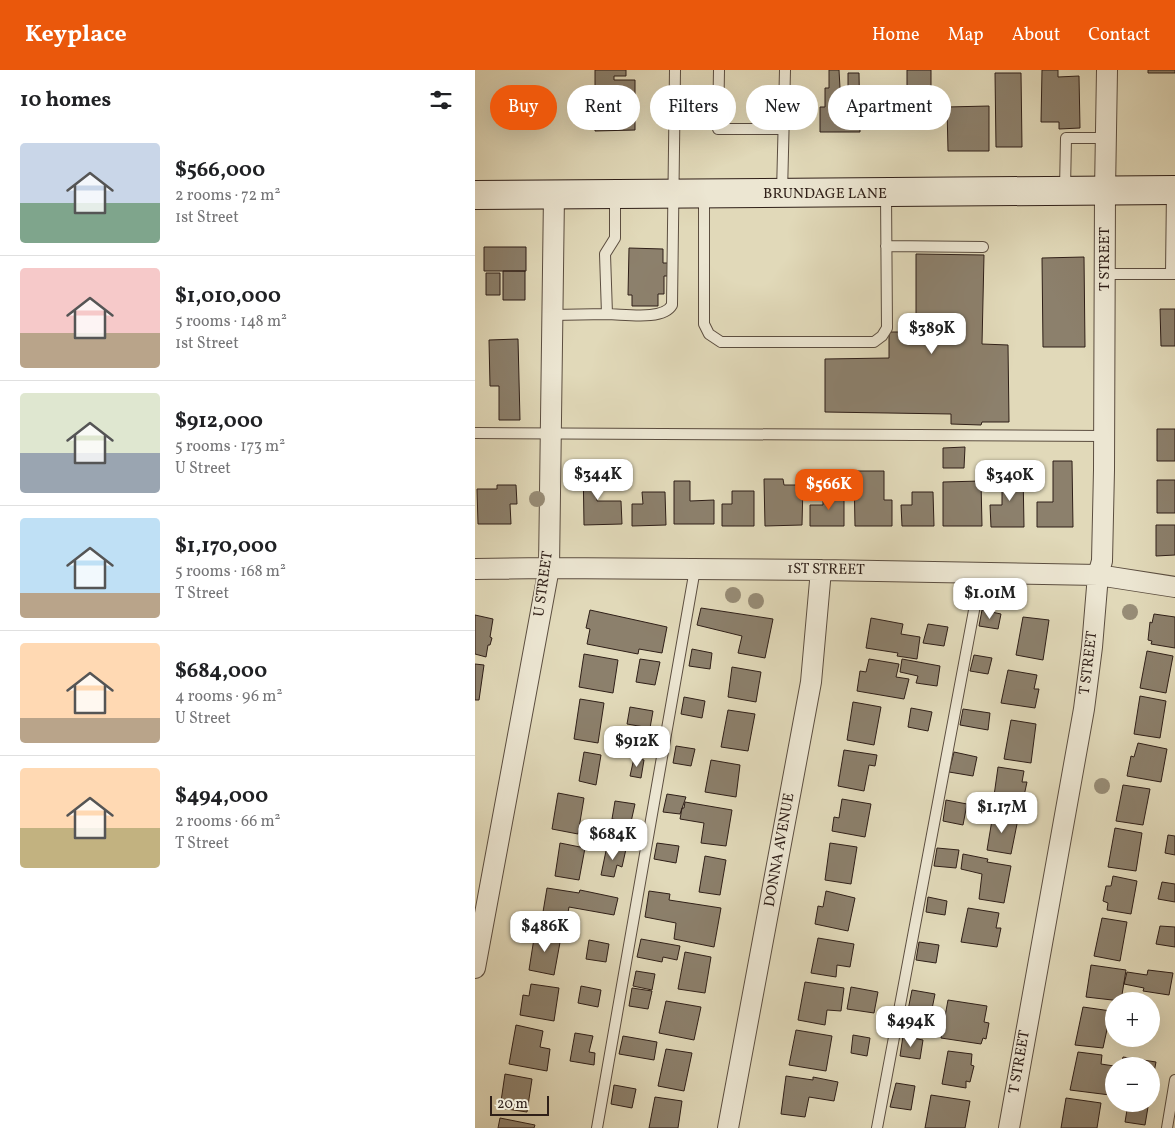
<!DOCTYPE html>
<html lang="en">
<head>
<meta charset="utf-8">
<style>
	body { margin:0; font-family:Vollkorn,serif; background:#f6f6f6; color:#202124; height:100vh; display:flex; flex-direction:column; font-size:19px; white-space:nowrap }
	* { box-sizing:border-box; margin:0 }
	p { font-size:16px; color:#757577 }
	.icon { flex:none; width:28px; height:28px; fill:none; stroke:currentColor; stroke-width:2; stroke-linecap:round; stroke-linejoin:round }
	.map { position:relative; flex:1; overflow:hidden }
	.drawer { display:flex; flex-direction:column; background:#fff; width:475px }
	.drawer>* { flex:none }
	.top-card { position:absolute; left:15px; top:15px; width:475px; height:45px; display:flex; gap:10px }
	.fabs { position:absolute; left:630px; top:922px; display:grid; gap:10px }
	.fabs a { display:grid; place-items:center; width:55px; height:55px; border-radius:50%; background:#fff; box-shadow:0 5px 20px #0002; font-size:25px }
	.scale { position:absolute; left:15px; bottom:12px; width:59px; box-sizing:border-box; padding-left:5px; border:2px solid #2f1f18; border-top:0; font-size:14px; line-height:18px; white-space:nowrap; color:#2f1f18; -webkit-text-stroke:4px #ece6d2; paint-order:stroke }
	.price { position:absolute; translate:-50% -42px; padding:0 11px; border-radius:10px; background:#fff; color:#222; font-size:16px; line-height:32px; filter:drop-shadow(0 1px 2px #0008) }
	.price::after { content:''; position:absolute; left:50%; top:30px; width:15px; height:11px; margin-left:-8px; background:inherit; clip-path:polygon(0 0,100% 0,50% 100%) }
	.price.current { background:#ea580c; color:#fff }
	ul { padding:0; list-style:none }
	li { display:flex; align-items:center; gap:15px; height:125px; padding:0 20px }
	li+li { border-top:1px solid #e0e0e0 }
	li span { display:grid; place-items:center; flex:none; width:140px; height:100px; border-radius:5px; color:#555 }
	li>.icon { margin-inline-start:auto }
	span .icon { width:60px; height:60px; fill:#fffc; stroke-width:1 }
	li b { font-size:21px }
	h2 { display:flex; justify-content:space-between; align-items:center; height:60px; padding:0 20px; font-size:21px }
	.tag { padding:0 18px; border-radius:22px; background:#fff; box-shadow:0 5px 20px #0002; font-size:18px; line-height:45px }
	.tag.current { background:#ea580c; color:#fff }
	header { display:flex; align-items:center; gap:30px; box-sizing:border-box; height:70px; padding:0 25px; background:#ea580c; color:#fff }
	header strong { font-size:24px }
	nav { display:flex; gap:28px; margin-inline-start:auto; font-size:18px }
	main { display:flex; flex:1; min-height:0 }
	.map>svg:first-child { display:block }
</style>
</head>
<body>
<header>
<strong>Keyplace</strong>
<nav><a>Home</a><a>Map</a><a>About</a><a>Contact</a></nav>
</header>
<main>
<section class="drawer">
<h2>10 homes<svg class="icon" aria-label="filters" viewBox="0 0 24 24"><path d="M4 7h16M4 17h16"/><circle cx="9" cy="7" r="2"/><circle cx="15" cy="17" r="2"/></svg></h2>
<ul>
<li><span style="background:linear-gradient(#c9d6e8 60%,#7fa58c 0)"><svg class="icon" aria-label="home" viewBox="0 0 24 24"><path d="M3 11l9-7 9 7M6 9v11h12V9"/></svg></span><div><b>$566,000</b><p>2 rooms · 72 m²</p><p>1st Street</p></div></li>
<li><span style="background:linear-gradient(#f6c9c9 65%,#b9a48a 0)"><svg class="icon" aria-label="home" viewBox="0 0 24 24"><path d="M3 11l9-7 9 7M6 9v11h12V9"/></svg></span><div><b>$1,010,000</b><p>5 rooms · 148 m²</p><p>1st Street</p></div></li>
<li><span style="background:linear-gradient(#dfe7d0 60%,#9aa5b1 0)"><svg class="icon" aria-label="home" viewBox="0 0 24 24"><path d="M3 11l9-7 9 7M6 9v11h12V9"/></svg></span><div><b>$912,000</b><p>5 rooms · 173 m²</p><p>U Street</p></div></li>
<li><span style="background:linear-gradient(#bfe0f5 75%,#b9a48a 0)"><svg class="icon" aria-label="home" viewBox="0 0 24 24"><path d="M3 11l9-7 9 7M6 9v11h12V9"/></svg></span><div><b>$1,170,000</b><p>5 rooms · 168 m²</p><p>T Street</p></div></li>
<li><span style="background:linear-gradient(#ffd9b3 75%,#b9a48a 0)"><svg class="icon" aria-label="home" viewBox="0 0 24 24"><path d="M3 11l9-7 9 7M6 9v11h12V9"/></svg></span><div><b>$684,000</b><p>4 rooms · 96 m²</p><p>U Street</p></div></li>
<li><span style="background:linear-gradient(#ffd9b3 60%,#c2b280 0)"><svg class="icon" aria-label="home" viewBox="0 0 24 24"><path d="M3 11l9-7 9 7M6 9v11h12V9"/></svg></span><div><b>$494,000</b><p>2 rooms · 66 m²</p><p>T Street</p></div></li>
</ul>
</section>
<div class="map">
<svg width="700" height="1058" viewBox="0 0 700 1058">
	<rect width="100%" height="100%" fill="#e1d9b9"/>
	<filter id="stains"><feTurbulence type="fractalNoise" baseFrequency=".004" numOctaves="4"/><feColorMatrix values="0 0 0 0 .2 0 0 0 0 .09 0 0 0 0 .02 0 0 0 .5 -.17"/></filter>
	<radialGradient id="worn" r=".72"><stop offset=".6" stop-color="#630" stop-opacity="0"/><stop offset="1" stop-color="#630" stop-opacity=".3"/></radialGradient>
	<path fill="#8c806c" stroke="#2f1f18" d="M120,0H151V6H139V10H160V60L120,61Z
		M354,0H364L365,18H373V3H384L385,62H345V37H350V18H354Z
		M432,0H456V20L427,22V17L432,16Z
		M567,0H583V7L604,6L605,58L584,59V52H566Z
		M673,0H700V3H673Z
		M520,3H546L547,77H521Z
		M514,36V81H473L472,37Z
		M9,177H51V201H9Z
		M154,178L188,179V193H197V206H189V224H183V236H157V225H153Z
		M441,184L509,185L507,274L533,275L534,352H507L506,355L476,354V344L350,342V289L414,288V262H441Z
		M609,187L610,277H568L567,188Z
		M28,201H50V230H28Z
		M11,203H25V225H11Z
		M685,239H700V276H686Z
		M43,269L45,350H24V316H15L14,270Z
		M682,359H700V391H682Z
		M490,377L489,398H468V378Z
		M108,391H121L122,431H146L147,454L109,455Z
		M578,391H597L598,457H562V432H578Z
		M379,401H409V430H417V456H380Z
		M527,401H548L549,457H516L515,435H527Z
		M289,409H308L309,415H328L327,455L290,456Z
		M682,410H700V443H682Z
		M199,411H215V431L239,430V454H199Z
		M506,411L507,456H468V412Z
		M22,415H41L42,434H35L36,454H3L2,419H22Z
		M257,421H279V456H247V434H257Z
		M369,421V456H335V435H348V423Z
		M167,422H190L191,455L157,456V434H168Z
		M437,422H458L459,456H427L426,435H437Z
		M681,455H700V485L681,486Z
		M226,538L298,549L290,588L263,583L267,566L222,555Z
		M115,540L192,557L187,583L164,579L163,584L112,574L115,559L111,558Z
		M507,540L526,544L523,559L504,556Z
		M679,544L700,547V578L676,574L677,571L673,570L675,552L677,553Z
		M0,545L18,549L15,567L17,568L15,575H13L11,587L0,584Z
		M548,547L574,550L568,590L541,585Z
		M396,548L428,554L426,564L445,567L442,589L422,586L423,583L391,578Z
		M453,554L473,557L469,576L448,573Z
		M217,579L237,583L235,599L214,596Z
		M672,581L698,586L691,623L665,618Z
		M109,584L143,590L138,623L104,617Z
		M499,585L517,588L513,604L495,601Z
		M165,589L185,592L180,615L161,612Z
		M394,589L424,594L421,607L434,609L429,629L382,621L385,601L391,602Z
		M427,589L465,596L462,616L441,613L443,606L425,602Z
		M0,594L9,595L4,630H0Z
		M257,597L286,602L281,632L253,627Z
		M533,600L562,605L559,619H564L560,638L526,633Z
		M665,626L691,631L685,668L659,664Z
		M209,627L230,631L227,648L206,644Z
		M105,629L129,633L123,673L99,669Z
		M378,632L406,637L399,675L372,670Z
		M155,637L178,641L175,658L152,654Z
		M436,638L457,642L453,661L433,657Z
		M488,639L515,643L513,660L485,655Z
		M253,640L280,644L273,681L246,677Z
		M536,650L561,654L556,693L529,689Z
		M663,673L692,679L686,712L652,706L656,686L659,687Z
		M201,676L220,679L216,696L198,693Z
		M369,680L402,685L400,696L394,695L389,721L363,716Z
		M109,682L126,685L121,715L104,711Z
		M479,682L502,687L498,706L474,702Z
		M159,688L169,690L166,708L155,706Z
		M236,690L265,695L261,727L230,722Z
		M523,697L549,701L547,712H552L549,726H544L542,737L518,733Z
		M648,715L675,719L668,755L641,751Z
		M83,723L109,728L103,764L77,759Z
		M192,724L211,727L205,744L188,742Z
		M367,729L396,734L390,767L357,761L359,747L364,748Z
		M471,730L492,734L488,755L468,751Z
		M140,731L160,734L156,752L137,749Z
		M210,732L257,740L251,776L226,773L229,753L205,749L207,738H209Z
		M518,744L543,749L536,784L512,780Z
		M640,758L667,763L661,801L633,797Z
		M693,765L700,766V785L690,783Z
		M85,773L110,778L104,810L80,806Z
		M182,773L204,776L201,793L179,789Z
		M355,773L382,777L376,814L350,810Z
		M132,776L151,779L147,797L142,795L139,807L126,805Z
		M462,778L484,780L481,798L459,796Z
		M488,784L513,789L512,792L536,796L529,833L504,829L507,804L486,799Z
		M230,786L251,790L245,825L224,822Z
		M638,806L662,811L656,844L632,840L633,833L628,831L631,816H636Z
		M687,812L700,814V832L683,829Z
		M72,818L104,823L105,820L143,828L139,845L94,837L90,858L66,854Z
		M174,821L195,824L194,830L246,838L239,877L199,869L201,853L170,847Z
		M351,821L380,828L373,861L340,854L343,836L348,837Z
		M453,827L472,831L470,845L451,842Z
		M493,838L524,843L521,858H526L522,877L486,872Z
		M627,848L652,852L645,891L619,886Z
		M685,856L700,857V877L681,874Z
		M60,862L86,867L79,905L54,900Z
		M343,868L379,874L375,897L362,895L361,907L336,903Z
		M166,869L205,876L202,890L188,887L187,892L162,887Z
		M114,870L134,874L131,892L111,889Z
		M444,872L464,875L461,893L441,890Z
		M210,882L236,887L230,923L203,919Z
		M616,895L651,900L646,931L611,927Z
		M673,900L698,903L694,925L668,921L669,918L649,914L652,902L672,905Z
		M161,901L180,904L177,920L158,916Z
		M330,912L369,918L366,941L352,940L350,955L323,950Z
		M56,914L84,918L79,951L45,945L48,925L54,926Z
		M106,916L126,920L123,937L103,933Z
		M376,917L403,922L399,943L372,939Z
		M157,918L177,921L173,939L154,936Z
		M437,920L460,924L456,944L433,940Z
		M473,930L512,936L509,952L514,953L511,969L508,968L506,974L466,968Z
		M191,931L226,937L219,970L184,963Z
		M608,937L636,941L628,978L600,975Z
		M41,955L68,961L65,977L75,979L72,1001L34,994Z
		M321,960L357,966L351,1001L314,995Z
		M100,963L118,966L114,982L120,983L119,995L95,991Z
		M378,965L395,968L392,986L376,983Z
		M148,966L182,972L179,990L144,984Z
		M428,966L448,970L445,989L425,986Z
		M191,979L217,983L209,1021L183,1016Z
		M473,981L497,984L496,995L499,996L495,1012L491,1011V1018L467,1014Z
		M603,982L627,985L626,994L639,996L635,1025L595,1020Z
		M648,987L681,992L677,1013L676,996H646Z
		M30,1004L57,1009L52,1042L25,1038Z
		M311,1006L338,1010V1007L363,1012L359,1031L334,1027L330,1047L306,1044Z
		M421,1013L440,1016L436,1040L415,1037Z
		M139,1015L161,1019L157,1038L136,1034Z
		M456,1025L495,1031L490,1058H450Z
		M180,1027L207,1031L203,1058H174Z
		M591,1028L626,1033L622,1058H586Z
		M653,1034L673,1037L670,1055L650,1052Z
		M25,1048L60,1055L59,1058H23Z"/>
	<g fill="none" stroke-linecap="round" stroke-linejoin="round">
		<g stroke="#5c4e40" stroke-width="12">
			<path id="service" d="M244,0L243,59H308
				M590,119L591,68H631
				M307,123L310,0
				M229,125V254L234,264L246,272H399L407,266L412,258L411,124
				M411,176L508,177
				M630,204H700
				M696,204L697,120
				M132,244C149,244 188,251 197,235L200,0
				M77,245L132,244L130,184L140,168V126
				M0,363L629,366
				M122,1058L220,499
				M402,1058L506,503
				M692,1058L700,1010"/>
		</g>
		<g stroke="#5c4e40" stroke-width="22">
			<path id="minor" d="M0,499L74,498L346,500L623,505L700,517
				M0,898L74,498L79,125
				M253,1058L336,612L346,500
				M534,1058L609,639L617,577L623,505L627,491L629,400L630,121L632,0"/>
		</g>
		<g stroke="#2f1f18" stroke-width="30">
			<path id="secondary" d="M0,125L700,120"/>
		</g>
		<use href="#service" stroke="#ece6d2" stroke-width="10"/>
		<use href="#minor" stroke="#ece6d2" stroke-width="20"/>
		<use href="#secondary" stroke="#ece6d2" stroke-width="28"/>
	</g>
	<g fill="#978c76">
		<circle cx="62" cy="429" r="8"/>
		<circle cx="258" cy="525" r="8"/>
		<circle cx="281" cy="531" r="8"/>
		<circle cx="655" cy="542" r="8"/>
		<circle cx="627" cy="716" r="8"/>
	</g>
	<g text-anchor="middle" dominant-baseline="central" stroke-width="4" stroke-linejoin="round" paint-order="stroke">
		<g font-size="15" fill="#2f1f18" stroke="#ece6d2">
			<text x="350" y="124">BRUNDAGE LANE</text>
			<text transform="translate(630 189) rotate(-90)">T STREET</text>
			<text transform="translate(351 500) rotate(1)">1ST STREET</text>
			<text transform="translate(69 514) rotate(-82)">U STREET</text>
			<text transform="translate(614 593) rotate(-83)">T STREET</text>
			<text transform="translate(305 780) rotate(-80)">DONNA AVENUE</text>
			<text transform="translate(545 992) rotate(-80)">T STREET</text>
		</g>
	</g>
	<rect width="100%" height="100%" filter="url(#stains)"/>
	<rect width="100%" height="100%" fill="url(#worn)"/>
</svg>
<div class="fabs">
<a>+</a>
<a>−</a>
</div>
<div class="scale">20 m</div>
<b class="price" style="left:457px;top:285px">$389K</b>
<b class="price" style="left:123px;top:431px">$344K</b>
<b class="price" style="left:535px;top:432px">$340K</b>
<b class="price current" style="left:354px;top:441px">$566K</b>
<b class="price" style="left:515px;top:550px">$1.01M</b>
<b class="price" style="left:162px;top:698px">$912K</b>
<b class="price" style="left:527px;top:764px">$1.17M</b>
<b class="price" style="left:138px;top:791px">$684K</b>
<b class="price" style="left:70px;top:883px">$486K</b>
<b class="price" style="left:436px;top:978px">$494K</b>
<div class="top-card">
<a class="tag current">Buy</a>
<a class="tag">Rent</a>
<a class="tag">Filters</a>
<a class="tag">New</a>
<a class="tag">Apartment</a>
</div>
</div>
</main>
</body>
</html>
